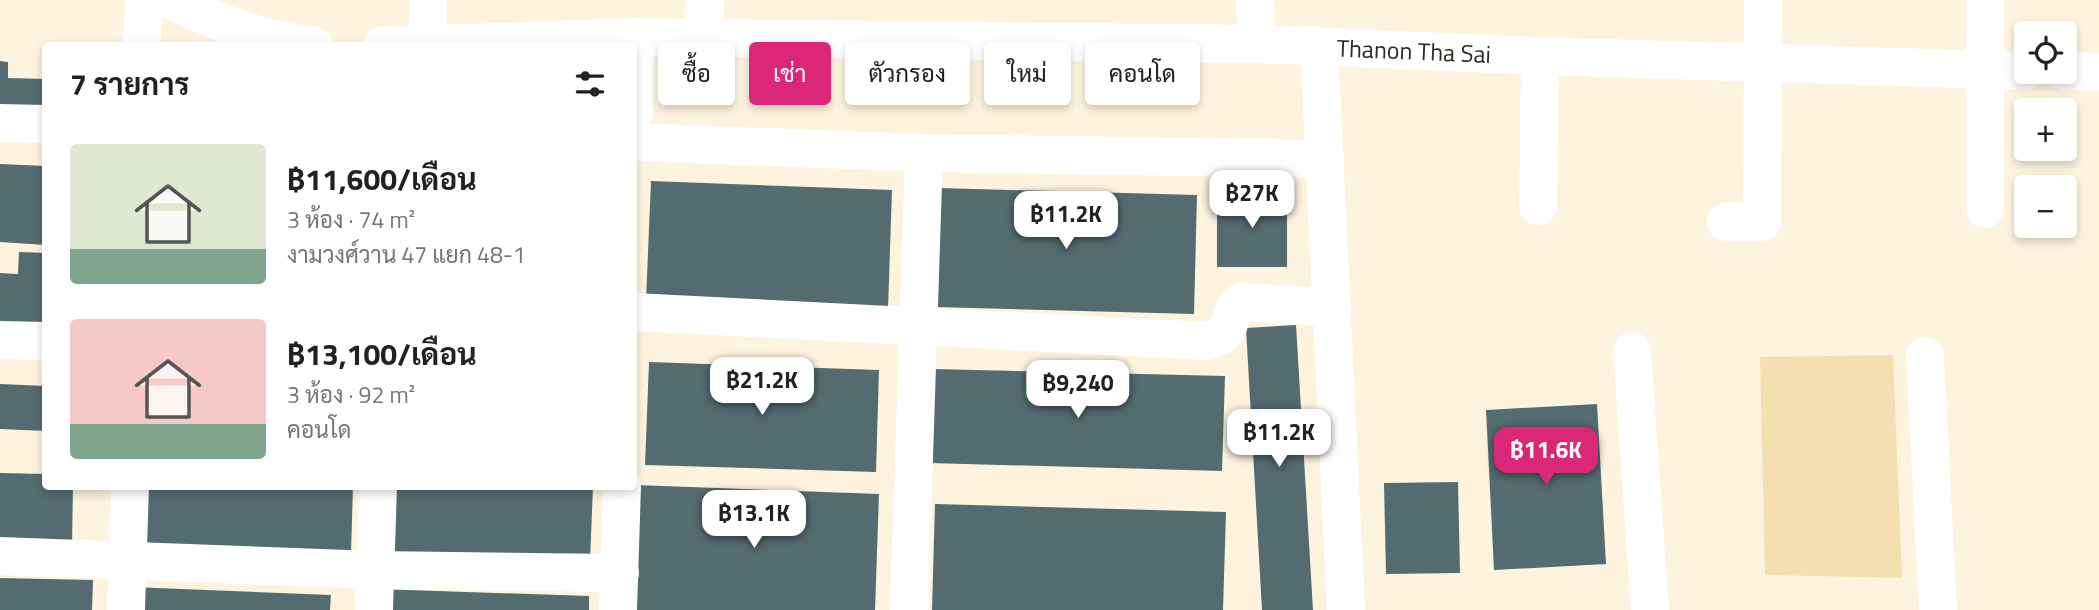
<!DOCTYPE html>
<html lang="th">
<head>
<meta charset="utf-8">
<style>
	body { margin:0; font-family:"Titillium Web",Sarabun,sans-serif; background:#f2f2f2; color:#202124; height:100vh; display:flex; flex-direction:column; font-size:26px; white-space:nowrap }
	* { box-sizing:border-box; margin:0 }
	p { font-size:23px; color:#757577 }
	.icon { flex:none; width:38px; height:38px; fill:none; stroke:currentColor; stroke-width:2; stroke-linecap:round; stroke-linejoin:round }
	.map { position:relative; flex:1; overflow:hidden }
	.drawer { position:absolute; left:42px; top:42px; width:595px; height:448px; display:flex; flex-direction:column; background:#fff; border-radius:7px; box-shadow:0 4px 10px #0003 }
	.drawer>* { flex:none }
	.top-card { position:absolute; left:658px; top:42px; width:665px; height:63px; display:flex; gap:14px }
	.fabs { position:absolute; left:2014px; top:21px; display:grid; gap:14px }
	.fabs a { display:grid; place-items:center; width:63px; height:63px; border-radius:7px; background:#fff; box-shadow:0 4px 10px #0003; font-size:35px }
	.price { position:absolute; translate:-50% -60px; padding:0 16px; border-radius:14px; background:#fff; color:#222; font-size:23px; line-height:46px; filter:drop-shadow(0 2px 4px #0008) }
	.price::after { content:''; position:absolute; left:50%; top:42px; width:21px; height:16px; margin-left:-10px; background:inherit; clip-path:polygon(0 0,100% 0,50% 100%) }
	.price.active { background:#db2777; color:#fff }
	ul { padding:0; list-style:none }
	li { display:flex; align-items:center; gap:21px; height:175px; padding:0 28px }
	li span { display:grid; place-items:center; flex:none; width:196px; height:140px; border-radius:7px; color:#555 }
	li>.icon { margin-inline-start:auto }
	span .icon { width:84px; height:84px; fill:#fffc; stroke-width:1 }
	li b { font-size:30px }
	h2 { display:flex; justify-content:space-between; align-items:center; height:84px; padding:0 28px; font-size:30px }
	.tag { padding:0 24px; border-radius:7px; background:#fff; box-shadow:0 4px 10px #0003; font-size:24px; line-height:63px }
	.tag.active { background:#db2777; color:#fff }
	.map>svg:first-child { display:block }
</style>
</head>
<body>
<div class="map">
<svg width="2099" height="610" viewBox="0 0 2099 610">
	<rect width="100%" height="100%" fill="#fdf3df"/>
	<path fill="#f4dfb0" d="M1893,355L1902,578L1765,575L1760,357Z"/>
	<path fill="#546b70" d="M0,61L8,62V78L46,79V115L0,113Z
		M0,164L46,166V245L0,242Z
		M651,181L892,190L888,309L646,300Z
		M939,188L1197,195L1194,314L935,307Z
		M1217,193H1287V267H1217Z
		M19,252L46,253V335L0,333V273L18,274Z
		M1296,325L1313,610H1262L1246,328Z
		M649,362L879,370L876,472L645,465Z
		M932,369L1225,376L1222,471L930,463Z
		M0,384L46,386V431L0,429Z
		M1597,404L1606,564L1494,570L1486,410Z
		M0,473L46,474V486H73L72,547L0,545Z
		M1458,482L1460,573L1386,574L1384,483Z
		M636,485L879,494L875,610H632Z
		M134,486H353L351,553L133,548Z
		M385,486H593L590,562L382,555Z
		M935,504L1226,512L1223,610H932Z
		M0,578L93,580L92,610H0Z
		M132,587L331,595L330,610H131Z
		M378,589L589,596V610H377Z"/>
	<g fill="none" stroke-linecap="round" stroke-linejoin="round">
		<g stroke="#fff" stroke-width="38">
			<path d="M170,0C217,23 263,40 315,46"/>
			<path d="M428,0V44"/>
			<path d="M1255,0L1256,44"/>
			<path d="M1985,0V209"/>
			<path d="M704,38L705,0"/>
			<path d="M142,46L144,0"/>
			<path id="s1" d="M382,46L635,37L1256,44L1540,56L2026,71"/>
			<path d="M1319,46L1346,610"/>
			<path d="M2065,71L2099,72"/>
			<path d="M634,112L635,37"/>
			<path d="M0,123L46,124"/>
			<path d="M634,142L924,153L1325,159"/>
			<path d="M1538,206L1540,56"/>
			<path d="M1726,222H1762L1763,0"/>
			<path d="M634,312L1207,341C1238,333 1223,318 1241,302L1332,307"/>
			<path d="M0,340L46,341"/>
			<path d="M1632,351L1650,610"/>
			<path d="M1925,356L1938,610"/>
			<path d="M0,556L375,570L620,573"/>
			<path d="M126,610L130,486"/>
			<path d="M374,610L378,486"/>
			<path d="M618,610L622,486"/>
			<path d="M909,610L924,153"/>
		</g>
	</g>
	<g text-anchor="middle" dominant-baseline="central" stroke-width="7" stroke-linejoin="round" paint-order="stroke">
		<g font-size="24" fill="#2d2a22" stroke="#fff">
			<text stroke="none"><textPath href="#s1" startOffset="1032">Thanon Tha Sai</textPath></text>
		</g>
	</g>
</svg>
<div class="fabs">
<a><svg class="icon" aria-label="locate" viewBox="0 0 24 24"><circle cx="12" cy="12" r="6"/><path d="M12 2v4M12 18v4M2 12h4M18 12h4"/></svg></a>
<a>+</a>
<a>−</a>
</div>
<b class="price" style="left:1252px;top:230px">฿27K</b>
<b class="price" style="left:1066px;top:251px">฿11.2K</b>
<b class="price" style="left:762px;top:417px">฿21.2K</b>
<b class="price" style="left:1078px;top:420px">฿9,240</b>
<b class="price" style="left:1279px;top:469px">฿11.2K</b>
<b class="price active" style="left:1546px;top:487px">฿11.6K</b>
<b class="price" style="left:754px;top:550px">฿13.1K</b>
<div class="top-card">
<a class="tag">ซื้อ</a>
<a class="tag active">เช่า</a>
<a class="tag">ตัวกรอง</a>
<a class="tag">ใหม่</a>
<a class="tag">คอนโด</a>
</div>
<section class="drawer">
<h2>7 รายการ<svg class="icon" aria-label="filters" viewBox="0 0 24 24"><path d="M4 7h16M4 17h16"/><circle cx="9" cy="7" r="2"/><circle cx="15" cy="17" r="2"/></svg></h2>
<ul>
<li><span style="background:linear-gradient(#dfe7d0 75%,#7fa58c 0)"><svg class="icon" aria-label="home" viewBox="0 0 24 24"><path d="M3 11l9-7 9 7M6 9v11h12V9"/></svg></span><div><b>฿11,600/เดือน</b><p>3 ห้อง · 74 m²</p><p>งามวงศ์วาน 47 แยก 48-1</p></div></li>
<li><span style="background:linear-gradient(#f6c9c9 75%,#7fa58c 0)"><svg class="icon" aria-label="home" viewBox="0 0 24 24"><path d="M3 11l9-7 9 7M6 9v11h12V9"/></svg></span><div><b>฿13,100/เดือน</b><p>3 ห้อง · 92 m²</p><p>คอนโด</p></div></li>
</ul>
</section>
</div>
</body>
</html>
